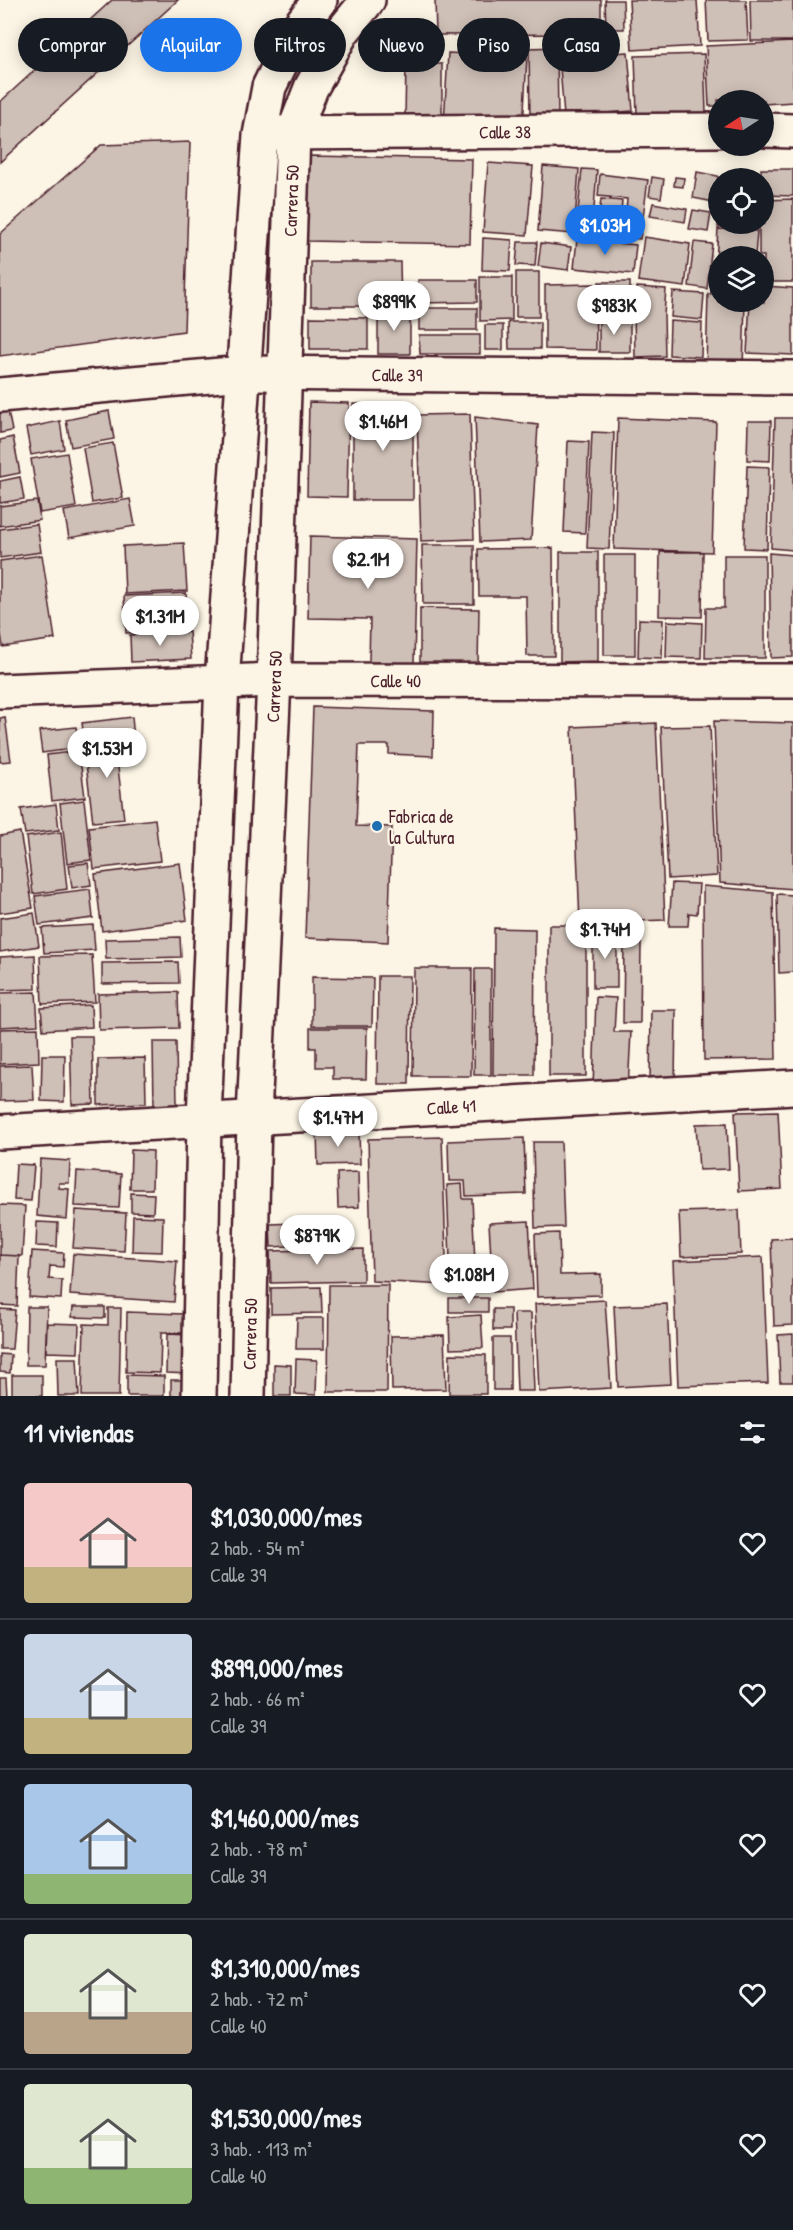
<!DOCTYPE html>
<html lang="es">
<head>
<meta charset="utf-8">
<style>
	body { margin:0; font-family:"Patrick Hand",sans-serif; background:#20242c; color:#f1f3f6; height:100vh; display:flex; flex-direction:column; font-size:22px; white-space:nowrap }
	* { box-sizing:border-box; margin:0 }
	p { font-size:20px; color:#9ea1a6 }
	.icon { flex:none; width:33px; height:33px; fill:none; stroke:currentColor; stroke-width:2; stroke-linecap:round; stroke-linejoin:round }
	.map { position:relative; height:1396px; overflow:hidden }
	.panel { display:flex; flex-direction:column; background:#171b24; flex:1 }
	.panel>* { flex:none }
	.top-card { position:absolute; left:18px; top:18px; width:758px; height:54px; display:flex; gap:12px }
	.needle { width:39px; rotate:258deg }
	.controls { position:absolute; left:708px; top:90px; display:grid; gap:12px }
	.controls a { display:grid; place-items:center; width:66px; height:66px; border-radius:50%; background:#171b24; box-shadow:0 3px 15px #0003; font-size:30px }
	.price { position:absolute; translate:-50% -51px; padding:0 14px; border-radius:21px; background:#fff; color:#222; font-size:20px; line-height:39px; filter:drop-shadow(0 2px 3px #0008) }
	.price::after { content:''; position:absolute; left:50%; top:36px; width:18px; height:14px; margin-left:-9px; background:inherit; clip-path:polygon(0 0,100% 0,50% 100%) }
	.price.active { background:#1a73e8; color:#fff }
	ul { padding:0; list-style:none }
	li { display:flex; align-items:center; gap:18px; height:150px; padding:0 24px }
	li+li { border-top:2px solid #363941 }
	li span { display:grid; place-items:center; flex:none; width:168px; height:120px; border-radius:6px; color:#555 }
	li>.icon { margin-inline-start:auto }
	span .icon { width:72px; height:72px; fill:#fffc; stroke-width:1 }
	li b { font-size:26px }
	h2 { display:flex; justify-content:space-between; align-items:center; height:72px; padding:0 24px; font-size:26px }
	.tag { padding:0 21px; border-radius:27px; background:#171b24; box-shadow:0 3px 15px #0003; font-size:21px; line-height:54px }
	.tag.active { background:#1a73e8; color:#fff }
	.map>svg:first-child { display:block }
</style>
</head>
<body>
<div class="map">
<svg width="793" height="1396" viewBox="0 0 793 1396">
	<rect width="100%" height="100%" fill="#fcf5e5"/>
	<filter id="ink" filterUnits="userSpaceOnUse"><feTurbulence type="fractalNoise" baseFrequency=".0167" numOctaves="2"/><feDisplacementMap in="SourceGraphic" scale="12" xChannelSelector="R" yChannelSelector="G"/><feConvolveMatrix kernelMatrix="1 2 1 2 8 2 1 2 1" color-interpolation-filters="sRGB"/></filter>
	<g filter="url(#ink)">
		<path fill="#cfc0b7" stroke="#4a1f2b" stroke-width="1.5" d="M112,0H178L0,162V102Z
			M435,0H601V34L436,35Z
			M605,0H623L624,29H606Z
			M629,0H697L700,46L632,50Z
			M706,0H746L748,40L708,41Z
			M750,0H793V41H751Z
			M404,23L426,24L423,59L402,57Z
			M793,42V102L764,104V100H718V106H709L706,46Z
			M557,47L558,118H530L529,48Z
			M628,52L633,111L564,116L559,56Z
			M448,53L527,57L523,128L444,123Z
			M704,54L706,113L637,115L635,56Z
			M406,64H442V118L405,117Z
			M190,142L184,331L0,356V234L101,145Z
			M309,156L472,159L470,244L307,241Z
			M488,163L533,166L527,235L483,232Z
			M543,166L579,169L574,234L538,231Z
			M582,169L597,170L592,234L576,233Z
			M761,169H793V196L764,195V178H761Z
			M697,172L718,176L714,202L693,198Z
			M600,174L648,180L640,239L624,237L627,199L598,196Z
			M724,175L738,176V178H724Z
			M652,177L664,179L661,198L649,196Z
			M675,177L684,178L683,187L674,186Z
			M601,199L622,201L619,235L597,233Z
			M793,199V282H764V256H759V224H764V200Z
			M653,203L687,209L685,222L650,216Z
			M693,210L711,213L708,232L689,229Z
			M718,216V224H736V228L718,227Z
			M718,229L757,231L755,256H718V278H715Z
			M644,237L690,244L685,287L638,281Z
			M483,238L512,240L510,271L482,270Z
			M577,239L636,245L633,274L574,268Z
			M518,242H537L535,266L516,265Z
			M694,242L712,244L707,289L689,286Z
			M541,243L571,247L568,270L538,266Z
			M311,262H400L401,306H311Z
			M516,272H539V317H516Z
			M480,277H512V320L480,321Z
			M418,280H477V302L419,303Z
			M599,282H630V315H599Z
			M711,282L718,283V302H745L743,368L706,367L708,294H711Z
			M595,284L596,350L545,349V285Z
			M764,286L793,288V355L747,353L750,302H764Z
			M637,287L666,289L664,315L665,356L635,357L634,314Z
			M673,292L704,294L702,320L671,317Z
			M419,308H477V330H419Z
			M410,310V354H378V311Z
			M310,317L368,318V349H310Z
			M599,320H630V352H599Z
			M670,321L702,323L701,357L669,355Z
			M508,322H540V349H509Z
			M485,325H503V350H485Z
			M419,335H480V354H420Z
			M309,402L349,403L347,497L307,496Z
			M353,404H413V500H353Z
			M8,411L12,431L0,433V413Z
			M109,411L114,439L71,447L66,420Z
			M470,414L474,539L421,541L417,415Z
			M475,417L538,425L531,540L480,542Z
			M618,418L716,422L712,552L614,549Z
			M775,418H793V550L771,548Z
			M60,421L64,449L31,455L26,428Z
			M748,421H771L770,461L747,460Z
			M592,432L614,433L609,549L587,548Z
			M13,437L20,473L0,477V440Z
			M568,441L589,442L585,533L564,532Z
			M113,443L123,498L92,503L83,448Z
			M67,453L76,507L40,513L31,459Z
			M747,466L769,467L767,549L744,548Z
			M20,477L24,499L0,503V481Z
			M130,499L135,526L69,538L64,511Z
			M37,501L40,520L0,526V506Z
			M37,524L41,552L0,558V529Z
			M310,536L417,539L414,663L369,662L370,619L308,618Z
			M184,543L187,591L125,594L123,546Z
			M422,545H474V604H423Z
			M553,548L554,656H527L526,596H479L478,549Z
			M560,552H598V661L560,662Z
			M660,552H703L702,617L659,616Z
			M769,553L793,555V657L771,658Z
			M42,555L55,639L3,647L0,627V561Z
			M604,555H635V655H604Z
			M724,555H765V658H705L706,608H724Z
			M186,593L188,630L126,633L124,596Z
			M420,608L479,609L478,667L420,666Z
			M639,619L663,620L662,658L638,657Z
			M667,621L702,623L701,658L666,657Z
			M189,632L191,659L131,662L130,635Z
			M313,707L434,711L433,756L389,754V745H359L356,826L392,827L388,942L305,938Z
			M5,717L11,761L0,762V718Z
			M132,717L134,739L85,745L82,723Z
			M714,721L793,723V889L720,883Z
			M656,723L665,920L580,923L572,727Z
			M710,726L717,876L668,879L661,727Z
			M76,727L79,748L42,753L39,731Z
			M135,741L136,756L117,759L124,819L93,822L84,747Z
			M79,751L85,797L52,801L47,755Z
			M84,800L91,860L67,863L60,803Z
			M56,804L59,830L25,834L21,809Z
			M155,819L160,861L94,869L89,827Z
			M20,832L33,908L0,913V836Z
			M61,832L67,889L33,894L26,837Z
			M88,863L91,885L72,888L69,865Z
			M180,863L187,920L102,931L95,874Z
			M672,883L699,884L697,914L689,913L688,926H669Z
			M703,886L773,892L776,1059L704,1060Z
			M90,889L93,918L39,925L35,896Z
			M777,894L793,895V972L779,973Z
			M34,913L39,946L0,952V918Z
			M93,925L95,950L44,953L42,928Z
			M549,925H586V1076H549Z
			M494,928L535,929L534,1075H493Z
			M593,931H617V988H593Z
			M180,937L181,957L106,959L105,939Z
			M624,943H641L640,1023H623Z
			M35,955L36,989L0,990V957Z
			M92,955L95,1002L42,1004L40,956Z
			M178,962L179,983L102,984V963Z
			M414,968H472L471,1076H413Z
			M475,969H491V1075H474Z
			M378,976H410L409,1084H377Z
			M312,977L373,978L372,1026H312Z
			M36,992L38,1025L0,1027V993Z
			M178,992L179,1028L99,1030L98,994Z
			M596,997L616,998L614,1032H631L628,1089L593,1088Z
			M91,1005L92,1027L43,1030L41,1008Z
			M651,1010H676L675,1083H650Z
			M38,1028L39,1062L0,1064V1029Z
			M310,1028H367L366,1079H333V1067H316V1048H310Z
			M70,1036H92L94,1104L72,1105Z
			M153,1042H176L177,1106H154Z
			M42,1055H65L64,1102L41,1101Z
			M145,1058L146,1103L98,1105V1059Z
			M32,1065L34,1100L0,1101V1066Z
			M778,1111L782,1189L739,1191L735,1112Z
			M727,1123L729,1169L699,1170L696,1124Z
			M359,1131L360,1164L318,1165L317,1132Z
			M442,1137L447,1285L372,1281L368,1139Z
			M524,1138L526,1194L466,1196L465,1181H449L448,1141Z
			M533,1142H561L564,1227L535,1228Z
			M131,1150L153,1151L152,1189H130Z
			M40,1159L70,1161L69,1183H59V1188L69,1189L67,1219L37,1216Z
			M16,1164L34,1165L31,1201L14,1200Z
			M77,1171L121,1174L119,1208L75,1206Z
			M358,1172L359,1207L338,1208L337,1173Z
			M462,1184L463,1199H472L476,1284H451L447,1185Z
			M131,1193L154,1194L153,1213L131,1212Z
			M0,1205L25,1206L22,1256L0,1255Z
			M76,1210L126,1213L124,1251L73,1248Z
			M739,1210L741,1254L681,1257L679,1212Z
			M133,1216L163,1217L162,1252L132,1251Z
			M529,1221L533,1289L493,1292L489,1223Z
			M37,1222L58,1223L57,1247L36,1246Z
			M323,1222L325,1244L271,1247L270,1224Z
			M559,1233L560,1275L601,1274V1295L537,1297L535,1234Z
			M793,1238V1325L774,1326L771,1239Z
			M363,1249V1281L271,1283L270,1251Z
			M32,1251L64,1253L63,1267L50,1266L49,1279L62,1280L61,1299L29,1297Z
			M73,1254L177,1261L174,1302L70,1295Z
			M0,1255L19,1256L17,1306L0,1305Z
			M763,1257L768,1383L678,1386L673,1261Z
			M329,1285H388L387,1392H328Z
			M321,1287L322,1313L271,1314V1288Z
			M449,1298H488V1312H449Z
			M605,1300L611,1388L539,1392L535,1304Z
			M667,1304L671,1384L618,1387L614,1306Z
			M27,1307H47L45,1365H26Z
			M73,1307H105V1318L72,1317Z
			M108,1308H121L119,1396H82L84,1324L108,1325Z
			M0,1309L15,1310L12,1349H0Z
			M493,1309H510V1330H493Z
			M127,1312L183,1314V1333H161L160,1373L126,1372Z
			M514,1313H531L534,1391H517Z
			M481,1315L483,1348L450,1349L449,1317Z
			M297,1318H324V1349H296Z
			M47,1323L79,1324L78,1353L46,1352Z
			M167,1334L191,1335L190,1374L166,1373Z
			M793,1334V1382H780L778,1335Z
			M444,1335L446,1389L392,1390L391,1336Z
			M493,1338H510V1390H493Z
			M0,1354L11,1355L10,1373L0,1372Z
			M450,1354L486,1355V1394H449Z
			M57,1358H77L79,1396H58Z
			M296,1359L317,1360L316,1395L295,1394Z
			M274,1364L291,1365V1396H274Z
			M12,1375H42V1396H12Z
			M127,1375L164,1376V1396H127Z
			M0,1378H6L7,1396H0Z
			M171,1380H186L185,1396H171Z"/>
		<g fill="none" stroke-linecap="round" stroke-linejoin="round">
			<g stroke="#4a1f2b" stroke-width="38">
				<g id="minor">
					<path d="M764,130L793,131"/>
					<path id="s1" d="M273,133L718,130"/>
					<path id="s2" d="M0,395L243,373L793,378"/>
					<path id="s3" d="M0,691L274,680L793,681"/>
					<path id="s4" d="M0,1132L793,1087"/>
					<path d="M199,1396L204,1119L222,682L260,135L269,87L298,28L320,0"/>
					<path id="s5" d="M248,1396L254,1117L274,680L293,134L311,88L342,32L368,0"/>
				</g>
			</g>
			<use href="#minor" stroke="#fcf5e5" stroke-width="33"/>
		</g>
	</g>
	<circle fill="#1f6fb2" stroke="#fcf5e5" stroke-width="2" cx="377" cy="826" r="6"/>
	<g text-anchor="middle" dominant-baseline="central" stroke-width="4.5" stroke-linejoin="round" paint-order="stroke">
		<g font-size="18" fill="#4a1f2b" stroke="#fcf5e5">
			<text stroke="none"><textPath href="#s1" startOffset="232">Calle 38</textPath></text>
			<text stroke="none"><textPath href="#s5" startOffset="1196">Carrera 50</textPath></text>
			<text stroke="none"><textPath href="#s2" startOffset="398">Calle 39</textPath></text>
			<text stroke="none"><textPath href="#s3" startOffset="396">Calle 40</textPath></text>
			<text stroke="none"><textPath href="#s5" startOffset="710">Carrera 50</textPath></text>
			<text stroke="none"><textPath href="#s4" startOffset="452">Calle 41</textPath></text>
			<text stroke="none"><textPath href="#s5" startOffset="62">Carrera 50</textPath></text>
		</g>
		<g font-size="18" fill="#4a1f2b" stroke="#fcf5e5" text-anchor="start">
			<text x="389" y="816">Fabrica de<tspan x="389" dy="21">la Cultura</tspan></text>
		</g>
	</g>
</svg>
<div class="controls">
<a><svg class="needle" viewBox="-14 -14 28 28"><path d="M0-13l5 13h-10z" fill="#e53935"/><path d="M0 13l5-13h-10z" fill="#9ea1a6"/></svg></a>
<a><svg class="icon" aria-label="locate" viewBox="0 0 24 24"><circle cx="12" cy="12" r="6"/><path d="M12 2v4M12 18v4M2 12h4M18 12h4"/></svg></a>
<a><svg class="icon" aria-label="layers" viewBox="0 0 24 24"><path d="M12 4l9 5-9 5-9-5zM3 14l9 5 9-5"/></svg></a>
</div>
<b class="price active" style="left:605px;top:256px">$1.03M</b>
<b class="price" style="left:394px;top:332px">$899K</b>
<b class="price" style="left:614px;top:336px">$983K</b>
<b class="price" style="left:383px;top:452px">$1.46M</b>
<b class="price" style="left:368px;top:590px">$2.1M</b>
<b class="price" style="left:160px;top:647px">$1.31M</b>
<b class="price" style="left:107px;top:779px">$1.53M</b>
<b class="price" style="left:605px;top:960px">$1.74M</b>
<b class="price" style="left:338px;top:1148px">$1.47M</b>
<b class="price" style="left:317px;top:1266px">$879K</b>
<b class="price" style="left:469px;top:1305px">$1.08M</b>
<div class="top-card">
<a class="tag">Comprar</a>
<a class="tag active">Alquilar</a>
<a class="tag">Filtros</a>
<a class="tag">Nuevo</a>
<a class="tag">Piso</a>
<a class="tag">Casa</a>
</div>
</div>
<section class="panel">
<h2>11 viviendas<svg class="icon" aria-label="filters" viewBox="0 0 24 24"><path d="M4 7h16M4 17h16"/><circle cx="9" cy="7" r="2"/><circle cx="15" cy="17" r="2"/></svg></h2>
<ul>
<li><span style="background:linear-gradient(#f6c9c9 70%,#c2b280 0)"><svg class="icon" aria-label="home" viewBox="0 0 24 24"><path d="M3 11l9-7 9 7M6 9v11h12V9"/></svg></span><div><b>$1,030,000/mes</b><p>2 hab. · 54 m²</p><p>Calle 39</p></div><svg class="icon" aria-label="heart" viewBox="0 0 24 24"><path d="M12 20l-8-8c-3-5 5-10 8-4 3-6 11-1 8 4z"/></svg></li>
<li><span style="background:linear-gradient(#c9d6e8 70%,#c2b280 0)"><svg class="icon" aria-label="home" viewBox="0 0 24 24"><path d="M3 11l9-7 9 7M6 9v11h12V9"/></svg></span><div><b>$899,000/mes</b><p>2 hab. · 66 m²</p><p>Calle 39</p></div><svg class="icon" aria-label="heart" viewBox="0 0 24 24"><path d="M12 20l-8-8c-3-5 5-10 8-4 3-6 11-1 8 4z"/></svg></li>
<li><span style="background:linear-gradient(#a9c7e8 75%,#8fb573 0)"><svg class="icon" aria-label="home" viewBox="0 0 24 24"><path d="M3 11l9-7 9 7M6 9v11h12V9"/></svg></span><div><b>$1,460,000/mes</b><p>2 hab. · 78 m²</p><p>Calle 39</p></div><svg class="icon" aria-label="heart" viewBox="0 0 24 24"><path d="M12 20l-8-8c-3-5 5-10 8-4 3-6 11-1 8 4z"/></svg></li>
<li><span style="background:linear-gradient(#dfe7d0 65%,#b9a48a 0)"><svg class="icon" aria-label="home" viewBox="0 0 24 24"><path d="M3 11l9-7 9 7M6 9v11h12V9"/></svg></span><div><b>$1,310,000/mes</b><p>2 hab. · 72 m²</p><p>Calle 40</p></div><svg class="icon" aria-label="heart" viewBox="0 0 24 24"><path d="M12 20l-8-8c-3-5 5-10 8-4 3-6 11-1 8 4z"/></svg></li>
<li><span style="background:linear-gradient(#dfe7d0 70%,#8fb573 0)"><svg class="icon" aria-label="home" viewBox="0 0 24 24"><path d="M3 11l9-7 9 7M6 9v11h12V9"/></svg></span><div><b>$1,530,000/mes</b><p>3 hab. · 113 m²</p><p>Calle 40</p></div><svg class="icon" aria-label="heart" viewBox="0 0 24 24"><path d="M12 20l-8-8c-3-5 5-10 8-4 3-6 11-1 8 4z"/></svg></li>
</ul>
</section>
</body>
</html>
